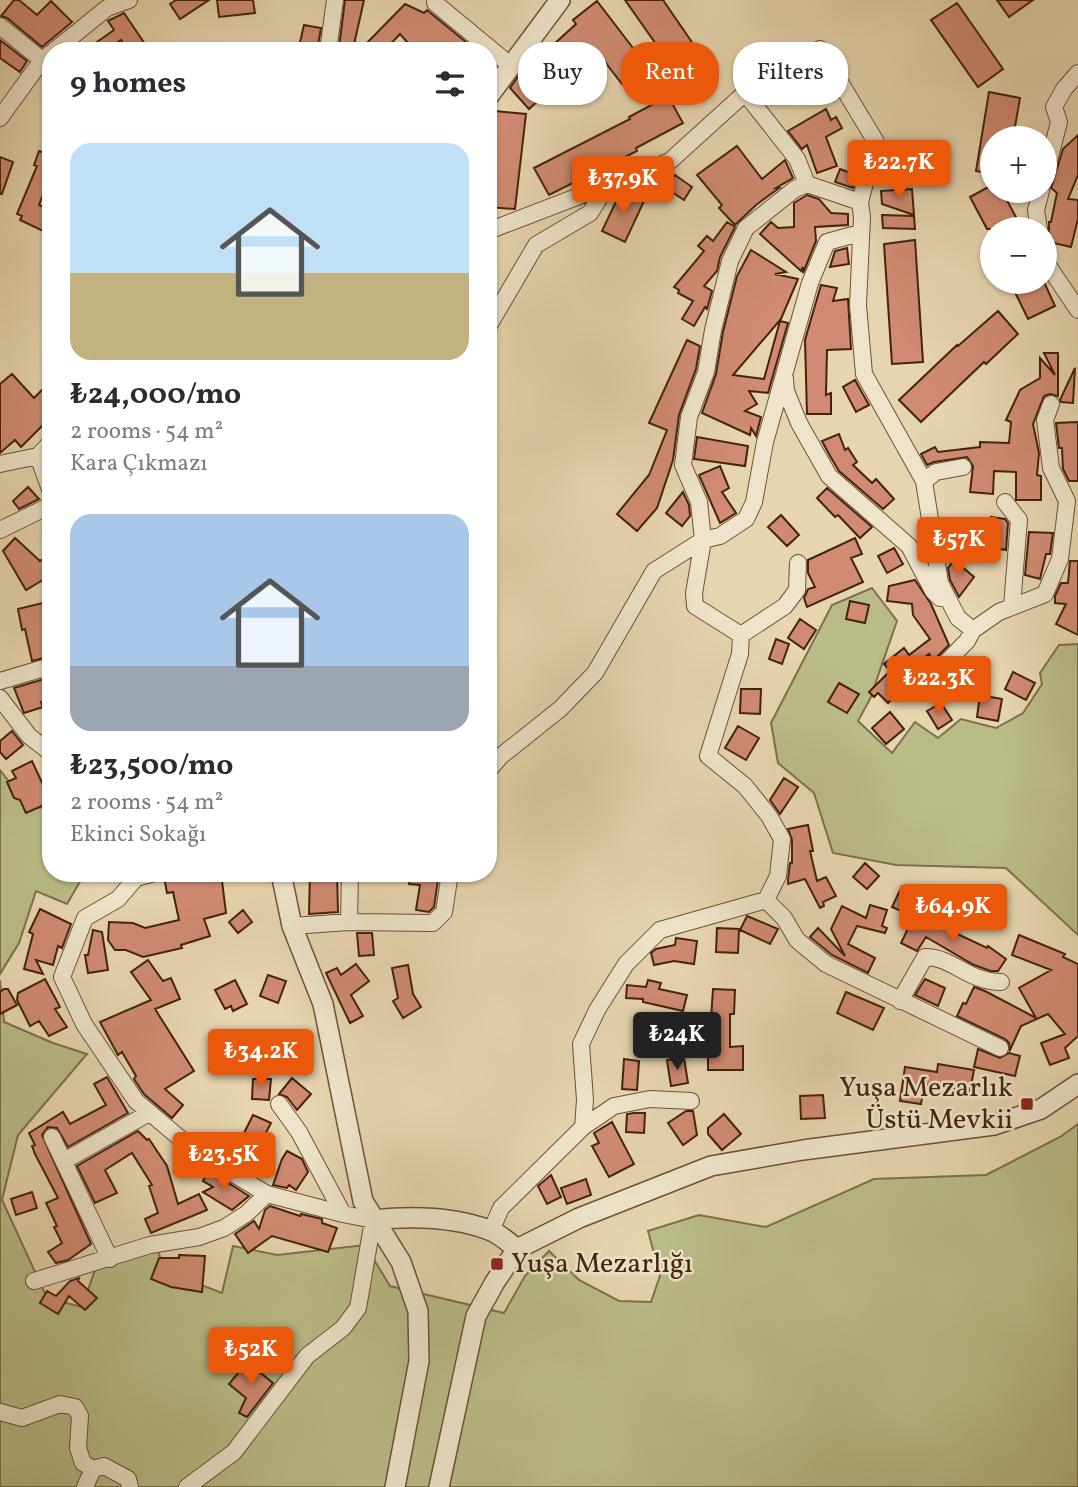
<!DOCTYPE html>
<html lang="en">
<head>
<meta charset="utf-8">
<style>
	body { margin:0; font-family:Vollkorn,serif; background:#f7f7f7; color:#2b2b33; height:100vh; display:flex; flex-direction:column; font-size:26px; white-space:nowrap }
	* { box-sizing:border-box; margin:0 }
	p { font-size:23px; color:#7c7c81 }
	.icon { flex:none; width:38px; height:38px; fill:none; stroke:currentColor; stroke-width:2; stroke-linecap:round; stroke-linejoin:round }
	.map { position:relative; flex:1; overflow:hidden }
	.sheet { position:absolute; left:42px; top:42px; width:455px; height:840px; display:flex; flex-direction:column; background:#fff; border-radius:28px; box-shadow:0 2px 5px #0004 }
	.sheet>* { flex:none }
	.hud { position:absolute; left:518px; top:42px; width:455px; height:63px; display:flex; gap:14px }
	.controls { position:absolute; left:980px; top:126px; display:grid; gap:14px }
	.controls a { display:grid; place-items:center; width:77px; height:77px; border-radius:50%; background:#fff; box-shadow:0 2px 5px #0004; font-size:35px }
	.price { position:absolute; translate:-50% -60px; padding:0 16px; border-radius:7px; background:#ea580c; color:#fff; font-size:23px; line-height:46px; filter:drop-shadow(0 2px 4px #0008) }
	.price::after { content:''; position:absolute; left:50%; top:42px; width:21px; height:16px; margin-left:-10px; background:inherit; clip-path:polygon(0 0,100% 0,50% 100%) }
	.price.current { background:#222; color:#fff }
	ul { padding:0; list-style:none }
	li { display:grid; align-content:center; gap:14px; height:371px; padding:0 28px }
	li span { display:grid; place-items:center; height:217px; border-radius:21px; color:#555 }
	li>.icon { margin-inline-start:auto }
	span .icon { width:126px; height:126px; fill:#fffc; stroke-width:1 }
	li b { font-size:30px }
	h2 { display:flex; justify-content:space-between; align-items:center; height:84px; padding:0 28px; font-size:30px }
	.chip { padding:0 24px; border-radius:28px; background:#fff; box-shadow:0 2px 5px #0004; font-size:24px; line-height:63px }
	.chip.current { background:#ea580c; color:#fff }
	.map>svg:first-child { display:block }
</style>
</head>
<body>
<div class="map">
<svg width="1078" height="1487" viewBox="0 0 1078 1487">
	<rect width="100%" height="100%" fill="#e7d5af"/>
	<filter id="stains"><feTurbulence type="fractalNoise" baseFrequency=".00286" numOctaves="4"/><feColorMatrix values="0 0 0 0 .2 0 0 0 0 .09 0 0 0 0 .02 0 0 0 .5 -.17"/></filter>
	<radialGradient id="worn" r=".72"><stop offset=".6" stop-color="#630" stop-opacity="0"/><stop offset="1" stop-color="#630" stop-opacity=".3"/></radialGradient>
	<path fill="#babc87" stroke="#7e704a" stroke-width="2" d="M872,588L897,621L870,699L858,721L892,753L915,722L938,738L961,719L996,728L1023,713L1042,684L1040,673L1059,645L1078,644V935L1006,868L896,865L833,853L814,793L778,763L771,723L832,605Z
		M0,770L29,807L51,808V873H85L67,904L36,891L19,943L0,974Z
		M0,980L4,1022L53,1043L87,1054L18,1135L2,1200L47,1298L82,1307L96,1267L155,1245L167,1272L222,1293L233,1246L277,1255L365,1245L390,1286L504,1313L525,1276L549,1251L579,1280L619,1301L651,1302L660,1276L648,1231L699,1215L766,1227L874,1179L986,1175L1060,1137L1078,1124V1487H0Z"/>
	<path fill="#d08b72" stroke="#43230d" stroke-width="2" d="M14,0H19L37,15L51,1L72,22L42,47L7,18L1,16Z
		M176,0H209L180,19L170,4Z
		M217,0H253L255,13L219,17Z
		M345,0H364L353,49L339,48Z
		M625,0H663L700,54L675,71Z
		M997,0H1033L1009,17Z
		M597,1L646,65L622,84L595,49L529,109L510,88L517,78L576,24L573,20Z
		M957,3L1003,69L978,87L931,20Z
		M405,4L424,13L427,10L472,47L468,51H415L400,34L384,51H359Z
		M124,13L147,47L140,51H128L121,40L105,51H84L114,30L108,21Z
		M304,25L321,28L317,51H298Z
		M0,40L27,61L20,72L0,58Z
		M989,92L1020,98L1013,138H992V174L976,171Z
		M668,96L683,123L636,148L637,151L549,195L534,168L630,119L629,117Z
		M826,109L831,120L836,117L842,128L826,137L837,166L817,173L807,145L802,149L788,131Z
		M495,111L526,114L515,209L488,207V172Z
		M1078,135V175L1068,199L1078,200V219L1071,247L1045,241V238L1049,232V222H1051L1057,193L1051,188L1063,149Z
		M737,146L762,179L785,160L793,178L776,188H779L756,205L735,225L719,208L722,205L697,175Z
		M39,151L51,155V174L39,205L51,210L43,231L20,220L22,216L17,214L37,166L34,165Z
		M0,157L13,162L2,194H0Z
		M840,169L856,175L853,188L835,182Z
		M675,175L692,187L684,200L666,188Z
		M992,185V191H1002L1018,221L1003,229H987L970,197Z
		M912,189L914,215L882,204L881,191Z
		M621,191L644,201L625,242L602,231Z
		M807,195L819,199L831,213L848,214V225L815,227L816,241L803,273V267L801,271L760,234L771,222L778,228L794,227V203Z
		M882,215L914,216L915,229L883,228Z
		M727,222L735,227L720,257L717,271L704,286L712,291L707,309L705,307L694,326L682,319L693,301L678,293L679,290L674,287L704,251L698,246L707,236L713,241Z
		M915,240L923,362L892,364L884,244Z
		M847,248L849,264L830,267L835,251Z
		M751,250L786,272L775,274L798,279L781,319L733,375L764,379L780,321L788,323L768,393L749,391L757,404L745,411L761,417L756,436L751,428L750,435L702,413L716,374L723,332L737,276Z
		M1010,282H1044L1055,306L1028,319Z
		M821,285L837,288L833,301L848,299L851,349L827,350L826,395L831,393V414H807L805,340Z
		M998,311L1018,334L986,364L984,362L921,422L899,400L957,345L958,346Z
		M687,340L700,346L696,369L679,415L673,460L657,508L637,531L617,514L649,475L667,430L649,423Z
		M1044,353H1058V396L1050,394L1044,396L1033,424L1039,453L1037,475L1041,476V500H1016V472L994,471L993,494L970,492L973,466L967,457L934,462L927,465L921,454L935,447L938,452L980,447V442L1009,443L1011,422L1006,420L1020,390L1040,378V358L1055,375Z
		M1075,368L1073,403L1061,402L1060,400Z
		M12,374L34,398L51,381V417L21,447L15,440L0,453V384Z
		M855,380L869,405L856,412L843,387Z
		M1078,422V481H1069L1063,469L1062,448H1059L1056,423Z
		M839,434L845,450L848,448L857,462L853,465L872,483L876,479L894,499L883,509L839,471L830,456L822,441Z
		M697,437L748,446L745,466L694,459Z
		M720,466L729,488L722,492L736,513L720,523L699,475Z
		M28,487L39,499L19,509L13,501Z
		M827,488L872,527L860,538L838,515L835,517L817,498Z
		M683,492L689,505L690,516L682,526L666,513Z
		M781,515L799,535L787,546L768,527Z
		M991,517L1005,519L1008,523L1006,550L988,547Z
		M1029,532L1053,533L1050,554H1046L1040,579L1025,575Z
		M15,538L40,561L51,555V575L26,590L3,551Z
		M855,538L862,554L851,558L863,582L807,607L804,598L808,589L815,587L808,573V560Z
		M894,548L903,564L887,573L878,556Z
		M954,560L974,577L959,597L950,580L948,568Z
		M1070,561H1078V635L1056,624L1066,604L1055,603V596L1061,583H1068Z
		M915,580L931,604L949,645L933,661L929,654L888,685L897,694L888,703L878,693L874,697L869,692L890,671L884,664L904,648L909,655L930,639L913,615L912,604L887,601L889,586Z
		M51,601V656L32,661L25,629L22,630L18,609Z
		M850,601L869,605L865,623L846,619Z
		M800,619L816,630L804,649L788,638Z
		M776,639L789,644L782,664L769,659Z
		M959,664L974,681L958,696H954L942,682Z
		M1013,672L1035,683L1026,700L1005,689Z
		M51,677V699L41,702L43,707L24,713L14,688Z
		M839,683L859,694L847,713L828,702Z
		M741,689H761L760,714L740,713Z
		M980,695L1002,699L998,721L977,717Z
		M941,703L952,720L938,729L927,711Z
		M890,712L904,729L886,744L872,728Z
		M738,726L759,738L746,760L725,748Z
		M12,731L23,745L6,759L0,752V741Z
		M32,761L51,802L26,813L20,800L14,798L7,782L16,778L12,771Z
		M784,778L798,787L780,814L770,800Z
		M808,825L813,851H810L817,881L826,877L836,896L823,902L824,906L820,908L805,879L788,884V880L790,863H792V840L788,829Z
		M865,863L879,876L867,889L853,877Z
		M181,873H221L226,913L204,919L210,936L181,945L182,948L143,957L126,950H115L108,940L109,922L133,923L145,928L179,920L173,892L167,893L164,877Z
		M310,873H337L338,912L309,914Z
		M410,873H439L434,907L429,912L416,910L420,885L409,884Z
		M902,886L922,895L912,916L892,907Z
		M870,905L887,910L882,926L887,928L885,933L857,926L848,944L875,958L868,973L832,955L810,937L818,928L845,956L831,929L842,906L866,918Z
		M40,909L71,924L62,948L58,946L53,965L36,960L43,974L24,969L33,934L29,932Z
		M243,910L252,922L238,933L229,922Z
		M747,916L778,929L770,944L740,930Z
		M913,918L935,928L940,920L953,927L951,931L987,948L988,946L1006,959L998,971H991L974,965L926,937L917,951L901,943Z
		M717,928L739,929L738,953L716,952Z
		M93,930L102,932L108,970L88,973L85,955H88Z
		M357,933H372L374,955L359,956Z
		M1019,935L1065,954L1063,957L1078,964V1036L1065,1048L1069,1058L1050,1065L1041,1043L1065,1034L1048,1014L1021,1026L1010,1050L1009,1043L1005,1039L957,1016L963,1003L966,1004L974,987L985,991L1036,1018L1019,988L1051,970L1012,955Z
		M676,938L697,941L694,964L674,961L654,965L651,953L656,949L675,945Z
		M148,960L163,981L171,978L180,999L155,1009L194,1071L165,1089L183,1105L172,1118L144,1094L134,1079L136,1076L122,1052L118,1055L100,1022L151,1000L131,972Z
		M356,964L369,981L351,995L363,1016L350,1023L326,973L337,968L341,975Z
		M408,965L413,994L421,1007L403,1018L393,1001L398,998L392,968Z
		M268,975L286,981L278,1003L260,996Z
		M45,979L60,1007L55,1009L67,1027L49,1036L39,1021L30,1026L17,1000L18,993Z
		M925,979L945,988L938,1006L915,995Z
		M235,980L247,1004L233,1011L231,1006L225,1009L215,990Z
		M648,980L661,983L659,989L687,995L683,1011L643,1002V999L626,998L627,985L646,987Z
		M4,989H8L17,1005L0,1014V992Z
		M713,989L735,990L734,1014H730V1047L743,1046V1070H708V1041H693V1019H711Z
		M846,992L884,1008L873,1030L837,1013Z
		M978,1049L1000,1058L1009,1053L1020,1056L1015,1076L974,1067Z
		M684,1058L688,1083L671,1086L667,1060Z
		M624,1059L639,1061L637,1090L622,1089Z
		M938,1064L974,1070L969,1096L954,1093V1089L924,1084L921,1104L900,1101L905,1067L937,1072Z
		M107,1077L128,1113L68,1147L57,1128L48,1127L42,1135L91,1244L68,1260L56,1263L48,1252L62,1243L54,1227L57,1226L46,1203L58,1198L35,1154L32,1146L35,1145L29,1133L63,1112L70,1124L106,1105L94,1084Z
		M292,1078L311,1094L297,1110L287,1097L279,1094Z
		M253,1079H271L269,1100L252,1099Z
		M823,1095L825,1118L801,1119L800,1096Z
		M686,1111H693L697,1135L683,1145L668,1123Z
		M634,1113H645L644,1133L626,1132L627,1114Z
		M724,1114L741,1134L722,1150L708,1134V1128Z
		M253,1115L271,1123L261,1142L240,1165L215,1150L225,1141L235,1151Z
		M612,1122L634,1164L609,1177L592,1146L599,1143L594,1133Z
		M138,1131L147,1140L149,1139L167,1166L178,1204L199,1194L207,1210L151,1233L145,1219L158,1213L149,1186L152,1185L132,1153L105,1170L117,1193L95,1203L77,1166Z
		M287,1151L302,1159L308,1172L296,1190L289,1185L287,1188L273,1185L282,1159Z
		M208,1171L230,1184L249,1196L232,1210L203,1192L213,1187L203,1181Z
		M551,1175L561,1197L547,1204L538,1186Z
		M586,1179L591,1195L567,1204L561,1188Z
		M32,1192L37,1208L16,1215L11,1199Z
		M270,1206L300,1216L301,1214L322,1219V1223L337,1228L328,1252L272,1236L248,1253L235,1234L254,1221L259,1229L265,1210Z
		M179,1255L205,1256L202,1292L171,1287L151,1279L159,1258H179Z
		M79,1278L78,1281L97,1298L85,1310L69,1296L58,1314L40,1303L47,1291L56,1296L70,1281Z
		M247,1362L273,1383L247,1417L239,1413L246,1398L229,1384Z"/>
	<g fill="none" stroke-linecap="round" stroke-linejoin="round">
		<g stroke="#6c5036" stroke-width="18">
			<path id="minor" d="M435,0V3L510,65
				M0,26L42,60
				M54,51L107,8L129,0
				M328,51L335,0
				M745,93L797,159L807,184
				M0,118L42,60L51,53
				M1045,176L1059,122L1054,107L1064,89L1078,73
				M1039,229L1036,210L1041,191
				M488,231L670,161L745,93L820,49L876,142L860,202L862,217L858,305L864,374L924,481L940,583L958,618L973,630L999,612L1045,594L1060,559L1067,501L1051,468L1045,420L1051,404
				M1045,261L1078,310
				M488,327L536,245L590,213L607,186
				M785,378L786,391L799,423L829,476L909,546L933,591L940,598
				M38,456L51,492
				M0,464L38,456L51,442
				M924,481L936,472L963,467
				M1005,502L1019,520L1012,606
				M0,530L51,505
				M741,635L785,606L797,590L798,563
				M930,679L967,641L973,630
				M0,681L51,666
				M0,698L29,736L51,753
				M488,771L501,756L560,709L595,673L654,571L703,540L720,536L746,519L754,502L765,442L810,283L827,242L860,233
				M136,873V878L118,899L85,918L62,977L84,1024L136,1101L195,1151L267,1194L343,1214L373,1220L358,1308L343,1328L307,1356L234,1452L187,1487
				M136,878L155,873
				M766,900L778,876L782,839L769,816L745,786L708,756L740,654L741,635L695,606L694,593L703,540L699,502L683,465L689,417L706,372L713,330L730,261L746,228L795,189L807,184L860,202
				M766,900L784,918L797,940L826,964L1000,1048
				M349,922L350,873
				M292,926L349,922L433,923L444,912L450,873
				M900,1001L925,957C953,957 968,982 1001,982
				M279,1104L299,1132L343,1214
				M583,1127L585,1100L581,1044L597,1010L626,964L660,930L766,900
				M52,1137L110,1259
				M64,1161L149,1113
				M491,1231L501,1208L583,1127L614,1106L650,1099L691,1101
				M34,1281L150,1245L199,1237L224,1228L246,1214L267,1194
				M0,1412L22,1418L60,1404L75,1407L80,1416L78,1448L83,1463L93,1469L104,1466L128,1479L130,1487
				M85,1487L93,1469"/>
		</g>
		<g stroke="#6c5036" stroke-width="22">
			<path id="tertiary" d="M488,97L560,0
				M281,873L292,926L323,1004L363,1201L401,1262L418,1311L419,1361L395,1487
				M373,1220C410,1216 454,1217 489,1230C500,1234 508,1242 517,1249
				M439,1487L476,1316L495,1282L517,1249L579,1218L711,1166L803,1150L994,1125L1041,1109L1078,1084"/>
		</g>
		<use href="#minor" stroke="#efe4cb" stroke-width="16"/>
		<use href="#tertiary" stroke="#efe4cb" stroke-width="19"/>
	</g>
	<g fill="#8f2418" stroke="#efe4cb" stroke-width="2.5">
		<rect x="1020" y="1097" width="14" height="14" rx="3.5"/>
		<rect x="490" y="1257" width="14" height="14" rx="3.5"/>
	</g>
	<g text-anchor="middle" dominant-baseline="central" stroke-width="5" stroke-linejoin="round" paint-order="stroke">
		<g font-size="28" fill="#43230d" stroke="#efe4cb" text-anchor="end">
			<text x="1013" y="1088">Yuşa Mezarlık<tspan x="1013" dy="32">Üstü Mevkii</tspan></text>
			<text x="511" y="1264" text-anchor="start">Yuşa Mezarlığı</text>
		</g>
	</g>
	<rect width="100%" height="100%" filter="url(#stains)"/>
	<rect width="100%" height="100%" fill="url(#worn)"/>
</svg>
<div class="controls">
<a>+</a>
<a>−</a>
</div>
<b class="price" style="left:899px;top:200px">₺22.7K</b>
<b class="price" style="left:623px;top:216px">₺37.9K</b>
<b class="price" style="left:959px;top:577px">₺57K</b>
<b class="price" style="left:939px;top:716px">₺22.3K</b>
<b class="price" style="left:953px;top:944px">₺64.9K</b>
<b class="price current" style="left:677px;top:1072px">₺24K</b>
<b class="price" style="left:261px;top:1089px">₺34.2K</b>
<b class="price" style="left:224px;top:1192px">₺23.5K</b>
<b class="price" style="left:251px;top:1387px">₺52K</b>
<div class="hud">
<a class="chip">Buy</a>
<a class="chip current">Rent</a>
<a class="chip">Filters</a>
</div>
<section class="sheet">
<h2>9 homes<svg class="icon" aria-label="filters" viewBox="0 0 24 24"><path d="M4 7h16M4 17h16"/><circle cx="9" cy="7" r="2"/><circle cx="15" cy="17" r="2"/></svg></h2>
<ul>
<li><span style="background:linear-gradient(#bfe0f5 60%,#c2b280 0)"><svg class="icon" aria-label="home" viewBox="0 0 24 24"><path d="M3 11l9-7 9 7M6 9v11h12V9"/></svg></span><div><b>₺24,000/mo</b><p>2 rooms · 54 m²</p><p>Kara Çıkmazı</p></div></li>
<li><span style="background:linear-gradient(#a9c7e8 70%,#9aa5b1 0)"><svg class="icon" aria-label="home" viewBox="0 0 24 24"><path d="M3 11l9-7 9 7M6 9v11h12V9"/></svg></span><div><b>₺23,500/mo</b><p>2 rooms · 54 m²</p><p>Ekinci Sokağı</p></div></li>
</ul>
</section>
</div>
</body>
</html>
